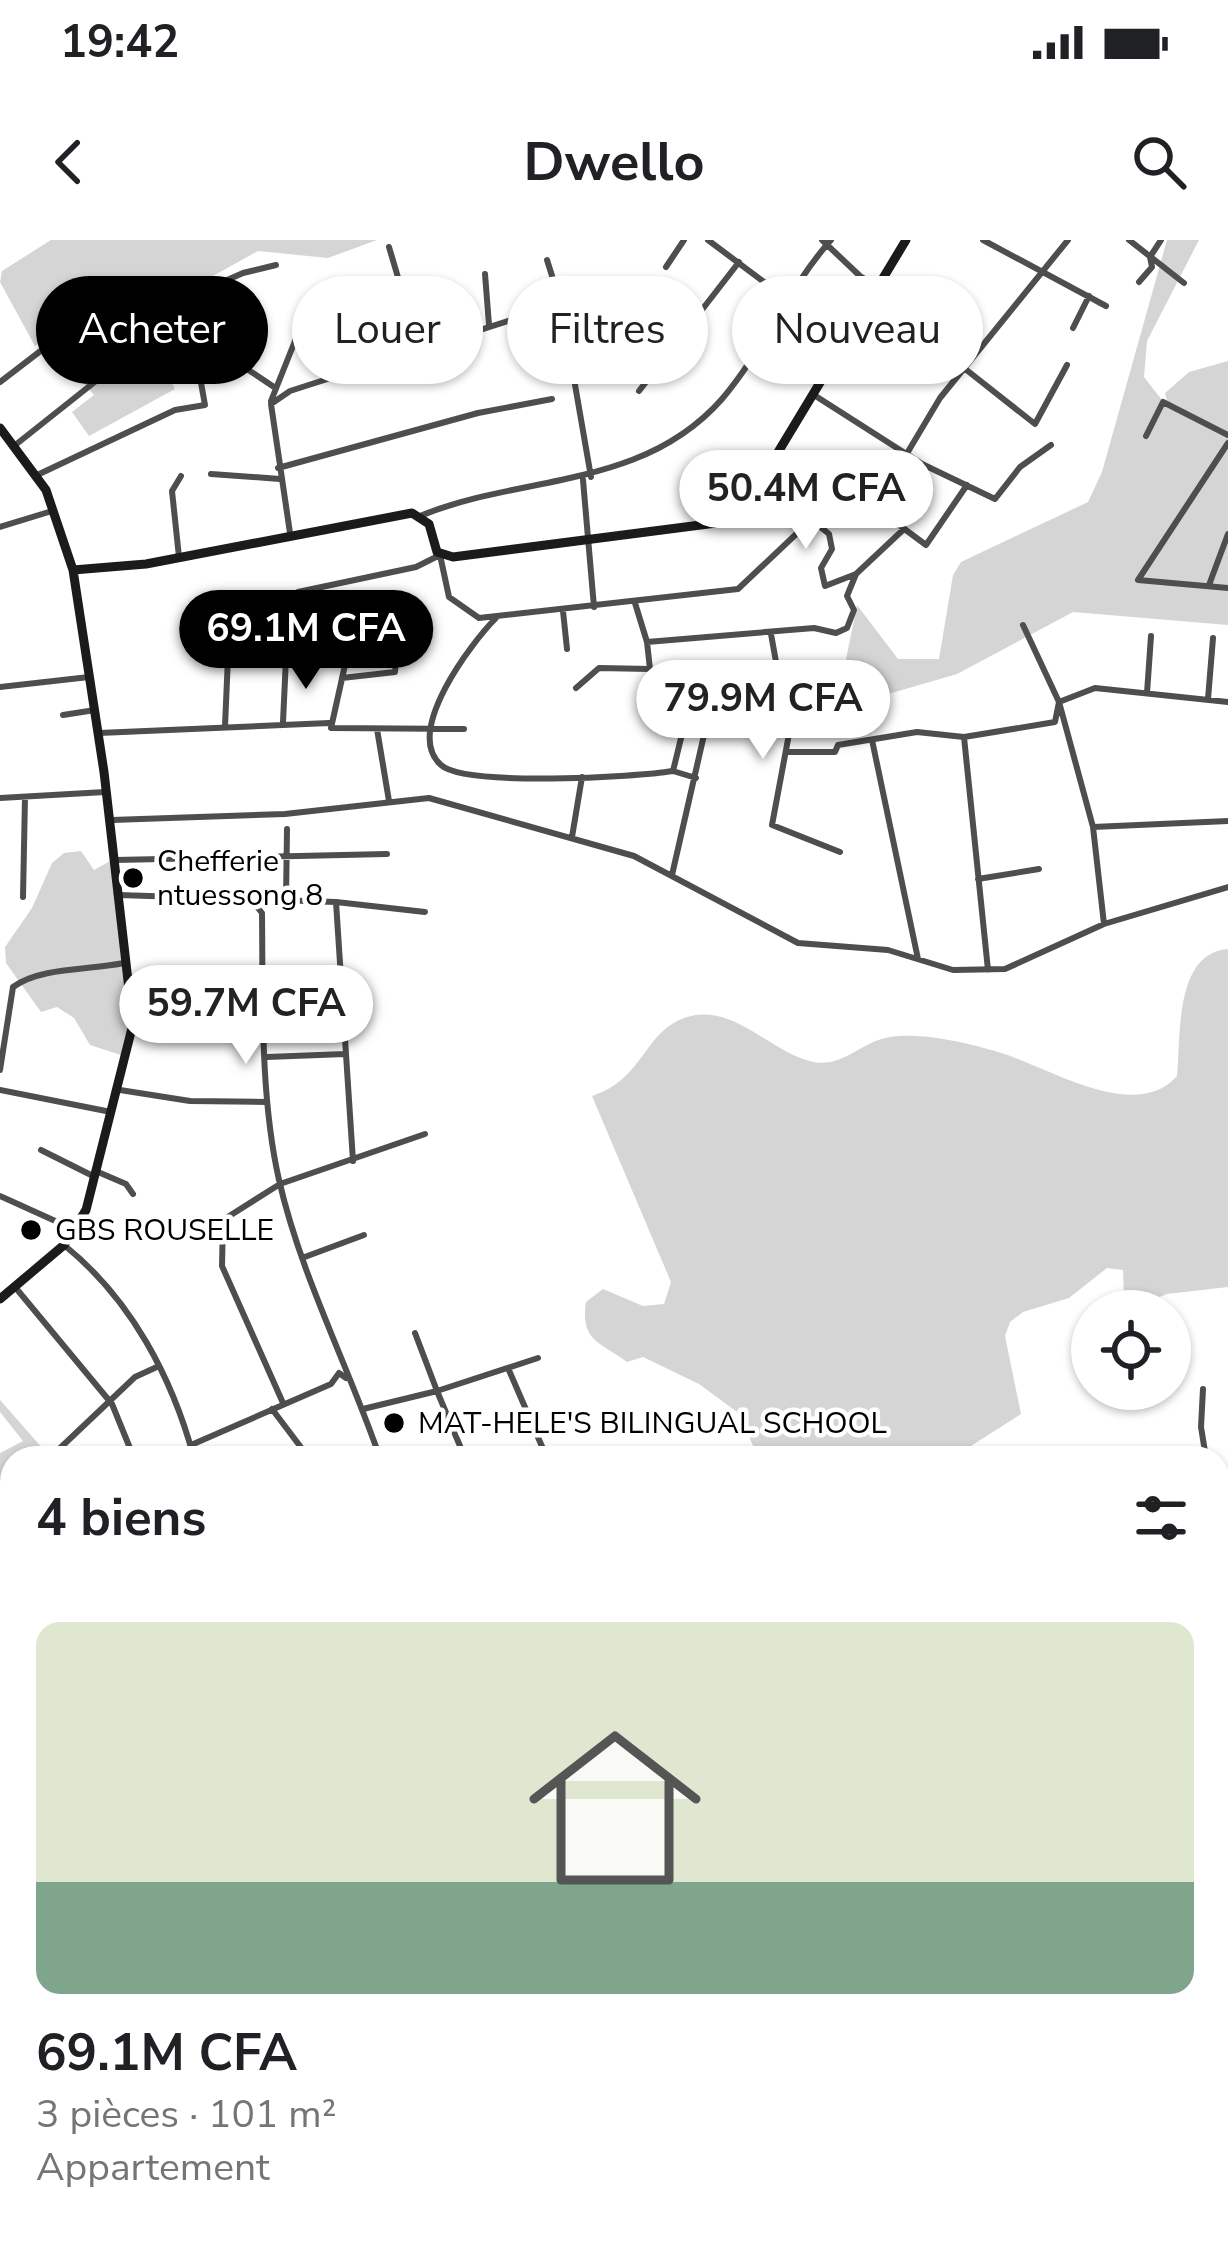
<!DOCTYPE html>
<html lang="fr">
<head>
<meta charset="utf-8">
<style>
	body { margin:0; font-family:"Nunito Sans",sans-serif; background:#f6f6f6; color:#202124; height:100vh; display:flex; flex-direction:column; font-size:45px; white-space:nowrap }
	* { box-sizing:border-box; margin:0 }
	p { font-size:39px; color:#757577 }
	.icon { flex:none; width:66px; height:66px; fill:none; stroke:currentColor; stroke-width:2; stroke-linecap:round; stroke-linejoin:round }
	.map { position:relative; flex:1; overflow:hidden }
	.sheet { position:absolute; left:0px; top:1206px; width:1230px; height:804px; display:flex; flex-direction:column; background:#fff; border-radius:36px 36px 0 0; box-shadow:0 3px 9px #0004 }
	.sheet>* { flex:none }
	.guide { position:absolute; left:36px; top:36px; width:1158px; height:108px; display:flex; gap:24px }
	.fabs { position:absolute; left:1071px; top:1050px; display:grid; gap:24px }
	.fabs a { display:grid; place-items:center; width:120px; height:120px; border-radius:50%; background:#fff; box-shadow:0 3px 9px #0004; font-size:60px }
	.price { position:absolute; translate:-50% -102px; padding:0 27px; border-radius:42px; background:#fff; color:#222; font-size:39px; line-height:78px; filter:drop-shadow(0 3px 6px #0008) }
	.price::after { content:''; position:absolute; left:50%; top:72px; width:36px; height:27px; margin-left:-18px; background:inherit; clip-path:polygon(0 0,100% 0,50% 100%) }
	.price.on { background:#000; color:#fff }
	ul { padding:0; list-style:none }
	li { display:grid; align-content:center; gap:24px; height:636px; padding:0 36px }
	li+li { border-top:3px solid #e0e0e0 }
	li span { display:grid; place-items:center; height:372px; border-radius:24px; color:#555 }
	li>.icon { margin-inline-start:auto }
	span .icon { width:216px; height:216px; fill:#fffc; stroke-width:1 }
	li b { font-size:51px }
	h2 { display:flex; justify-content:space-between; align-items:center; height:144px; padding:0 36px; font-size:51px }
	.pill { padding:0 42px; border-radius:54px; background:#fff; box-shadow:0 3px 9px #0004; font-size:42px; line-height:108px }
	.pill.on { background:#000; color:#fff }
	.status { display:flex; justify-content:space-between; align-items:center; height:84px; padding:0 60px; background:#fff; direction:ltr }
	.status svg { height:33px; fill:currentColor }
	header { display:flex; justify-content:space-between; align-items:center; height:156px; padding:0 36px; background:#fff; font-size:54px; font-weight:700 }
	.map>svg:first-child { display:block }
</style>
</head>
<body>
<div class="status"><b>19:42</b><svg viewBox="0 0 49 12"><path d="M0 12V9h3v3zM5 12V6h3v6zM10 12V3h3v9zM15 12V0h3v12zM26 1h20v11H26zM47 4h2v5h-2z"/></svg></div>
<header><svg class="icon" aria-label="back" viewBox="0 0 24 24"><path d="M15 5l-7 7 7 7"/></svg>Dwello<svg class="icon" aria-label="search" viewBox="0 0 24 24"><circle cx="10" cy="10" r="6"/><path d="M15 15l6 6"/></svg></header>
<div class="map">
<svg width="1228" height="2010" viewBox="0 0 1228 2010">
	<rect width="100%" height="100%" fill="#fff"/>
	<path fill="#d5d5d5" d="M51,0H377L328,18L258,11L135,79L175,149L89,196L72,172L94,155L72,129L98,104L76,75L35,106L0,42L2,31Z
		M1167,0H1199L1147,101L1144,137L1169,169L1165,153L1189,132L1228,121V385L1073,372L957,434L847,466L842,439L857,365L898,419H939L953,335L961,322L1088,262L1102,232Z
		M81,611L94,630L112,620L133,784L127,817L90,805L74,778L57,767L41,772L6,723L5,707L32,668L52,623L64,613Z
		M1228,709V1047L1167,1054L1137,1066L1124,1059L1123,1030L1107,1028L1069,1058L1023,1072L1010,1082L1005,1096L1021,1174L952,1218H759L737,1172L699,1144L643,1117L627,1122C600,1102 580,1101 586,1062L603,1049L643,1066L664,1064L671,1042L592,856C645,839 643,791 687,777C734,763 769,812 813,822C843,828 862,801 890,797C922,792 968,803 998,812C1048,826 1134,884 1177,836C1181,797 1174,713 1228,709Z
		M0,1160L51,1218H12V1430L0,1421V1213L23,1201L0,1172Z"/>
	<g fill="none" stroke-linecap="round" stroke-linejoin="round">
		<path stroke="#4e4e4e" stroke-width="6" d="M708,0L845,103
			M822,0L860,36L976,108
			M983,0L1106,66
			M1129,0L1184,43
			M547,20L561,64L591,237
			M666,27L684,0
			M485,34L489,85
			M1139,42L1152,27L1150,17L1161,0
			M616,58L675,110
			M1073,88L1089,56
			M964,128L1035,184L1067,125
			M0,142L64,93L91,100L243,33L276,25
			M639,151L739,22
			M814,155L922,224L995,259L1020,227L1051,205
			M271,161L299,91L405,61L389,7
			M1146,196L1163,162L1228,195
			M1228,203L1138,340L1228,348
			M14,206L106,133
			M778,212L875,267L926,305L967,245
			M278,228L478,173L552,159
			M211,234L280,239
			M35,236L175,170L205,165L198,126L244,127L274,147
			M583,240L594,367
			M875,267L940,158L1068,0
			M420,276C522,234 642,250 722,159C764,110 788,48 831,0
			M0,287L52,271
			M290,293L271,164L290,151L561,64
			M179,317L172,251L181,236
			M856,334L904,289
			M1209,345L1228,294
			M298,352L416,327L440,315L449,357L479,378L738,349L810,281
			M635,363L647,402L814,388L836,393L847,388L854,370L847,356L856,334L825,346L821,328L832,309L829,294L762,238
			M563,371L567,409
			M496,378C472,402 403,492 441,525C465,547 637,537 673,531L683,490L655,454
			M1023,385L1059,462L1093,587L1104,684
			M771,394L789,494L772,585L840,612
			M349,407L331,488L464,489
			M342,438L395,432L399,389
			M0,447L89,437
			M576,448L599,428L650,429L647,402
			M1147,453L1151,396
			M1208,459L1213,398
			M63,475L95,470
			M283,482L286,418
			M225,486L228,417
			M377,489L389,561
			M99,493L329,483
			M964,497L988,730
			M872,500L918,719
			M787,512H835L838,505L917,492L964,497L1055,482L1059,462L1095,448L1228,462
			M673,531L696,538
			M0,558L105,552
			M112,580L285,574L429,558L634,616L798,703L888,710L953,730L1005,729L1104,684L1228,647
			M1093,587L1228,581
			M572,597L582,537
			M115,620L387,614
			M672,635L717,438
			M978,639L1039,629
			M119,655L336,662L425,672
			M23,657L25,557
			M251,659L262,673C263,760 260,856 279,940C301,1036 348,1125 380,1218
			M286,660L287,589
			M336,662L353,921
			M267,817L345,814
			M0,830L13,747C40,727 90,730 124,723
			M0,850L111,872
			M120,850L190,861L267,862
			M41,910L93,936
			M98,932L126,944L133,954
			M0,956L73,989
			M64,1005C131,1059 172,1137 194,1218
			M302,1018L364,995
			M15,1047L112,1164L134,1218
			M508,1128L547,1218
			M1203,1149L1201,1187L1206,1218
			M283,1163L222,1026L223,980L280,944L425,894
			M272,1169L306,1214
			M363,1169L437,1151L415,1093
			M191,1205L331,1144L339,1133L346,1138
			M62,1218L57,1211L135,1137L159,1126
			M465,1218L437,1151L538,1118
			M1218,1274L1219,1276
			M0,1340L12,1356
			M0,1561L12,1545
			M0,1725L12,1744
			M12,1774V1795
			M1218,1984L1228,1980
			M391,1998L407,2010
			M508,1998L510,2000
			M1100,1998L1107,2010
			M372,2010L382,1998
			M576,2010L587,1998
			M1158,2010L1183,1998"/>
		<path stroke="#1b1b1b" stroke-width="9" d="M0,188L46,250L73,330L104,532L133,784L86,970L64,1005L0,1059
			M73,330L146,324L412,273L429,284L437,312L453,317L716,283L748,262L906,0"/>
	</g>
	<g fill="#000" stroke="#fff" stroke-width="4.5">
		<circle cx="133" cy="638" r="12"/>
		<circle cx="31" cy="990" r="12"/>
		<circle cx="394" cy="1183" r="12"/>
	</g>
	<g text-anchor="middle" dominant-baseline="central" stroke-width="9" stroke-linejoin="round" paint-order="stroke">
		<g font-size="30" fill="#000" stroke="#fff" text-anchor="start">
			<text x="157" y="621">Chefferie<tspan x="157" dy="34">ntuessong 8</tspan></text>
			<text x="55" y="990">GBS ROUSELLE</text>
			<text x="418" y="1183">MAT-HELE'S BILINGUAL SCHOOL</text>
		</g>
	</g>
</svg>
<div class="fabs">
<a><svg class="icon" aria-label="locate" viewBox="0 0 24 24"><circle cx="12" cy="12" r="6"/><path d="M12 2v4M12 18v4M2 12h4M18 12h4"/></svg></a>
</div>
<b class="price" style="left:806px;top:312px">50.4M CFA</b>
<b class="price on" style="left:306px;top:452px">69.1M CFA</b>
<b class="price" style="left:763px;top:522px">79.9M CFA</b>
<b class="price" style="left:246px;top:827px">59.7M CFA</b>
<div class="guide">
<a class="pill on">Acheter</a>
<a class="pill">Louer</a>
<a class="pill">Filtres</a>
<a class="pill">Nouveau</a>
</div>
<section class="sheet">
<h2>4 biens<svg class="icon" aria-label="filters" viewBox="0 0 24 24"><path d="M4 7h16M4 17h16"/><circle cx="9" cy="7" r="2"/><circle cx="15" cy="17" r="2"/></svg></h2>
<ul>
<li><span style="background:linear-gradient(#dfe7d0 70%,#7fa58c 0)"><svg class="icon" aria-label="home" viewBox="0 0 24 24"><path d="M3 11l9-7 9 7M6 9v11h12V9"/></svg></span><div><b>69.1M CFA</b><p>3 pièces · 101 m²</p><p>Appartement</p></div></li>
</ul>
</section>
</div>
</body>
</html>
